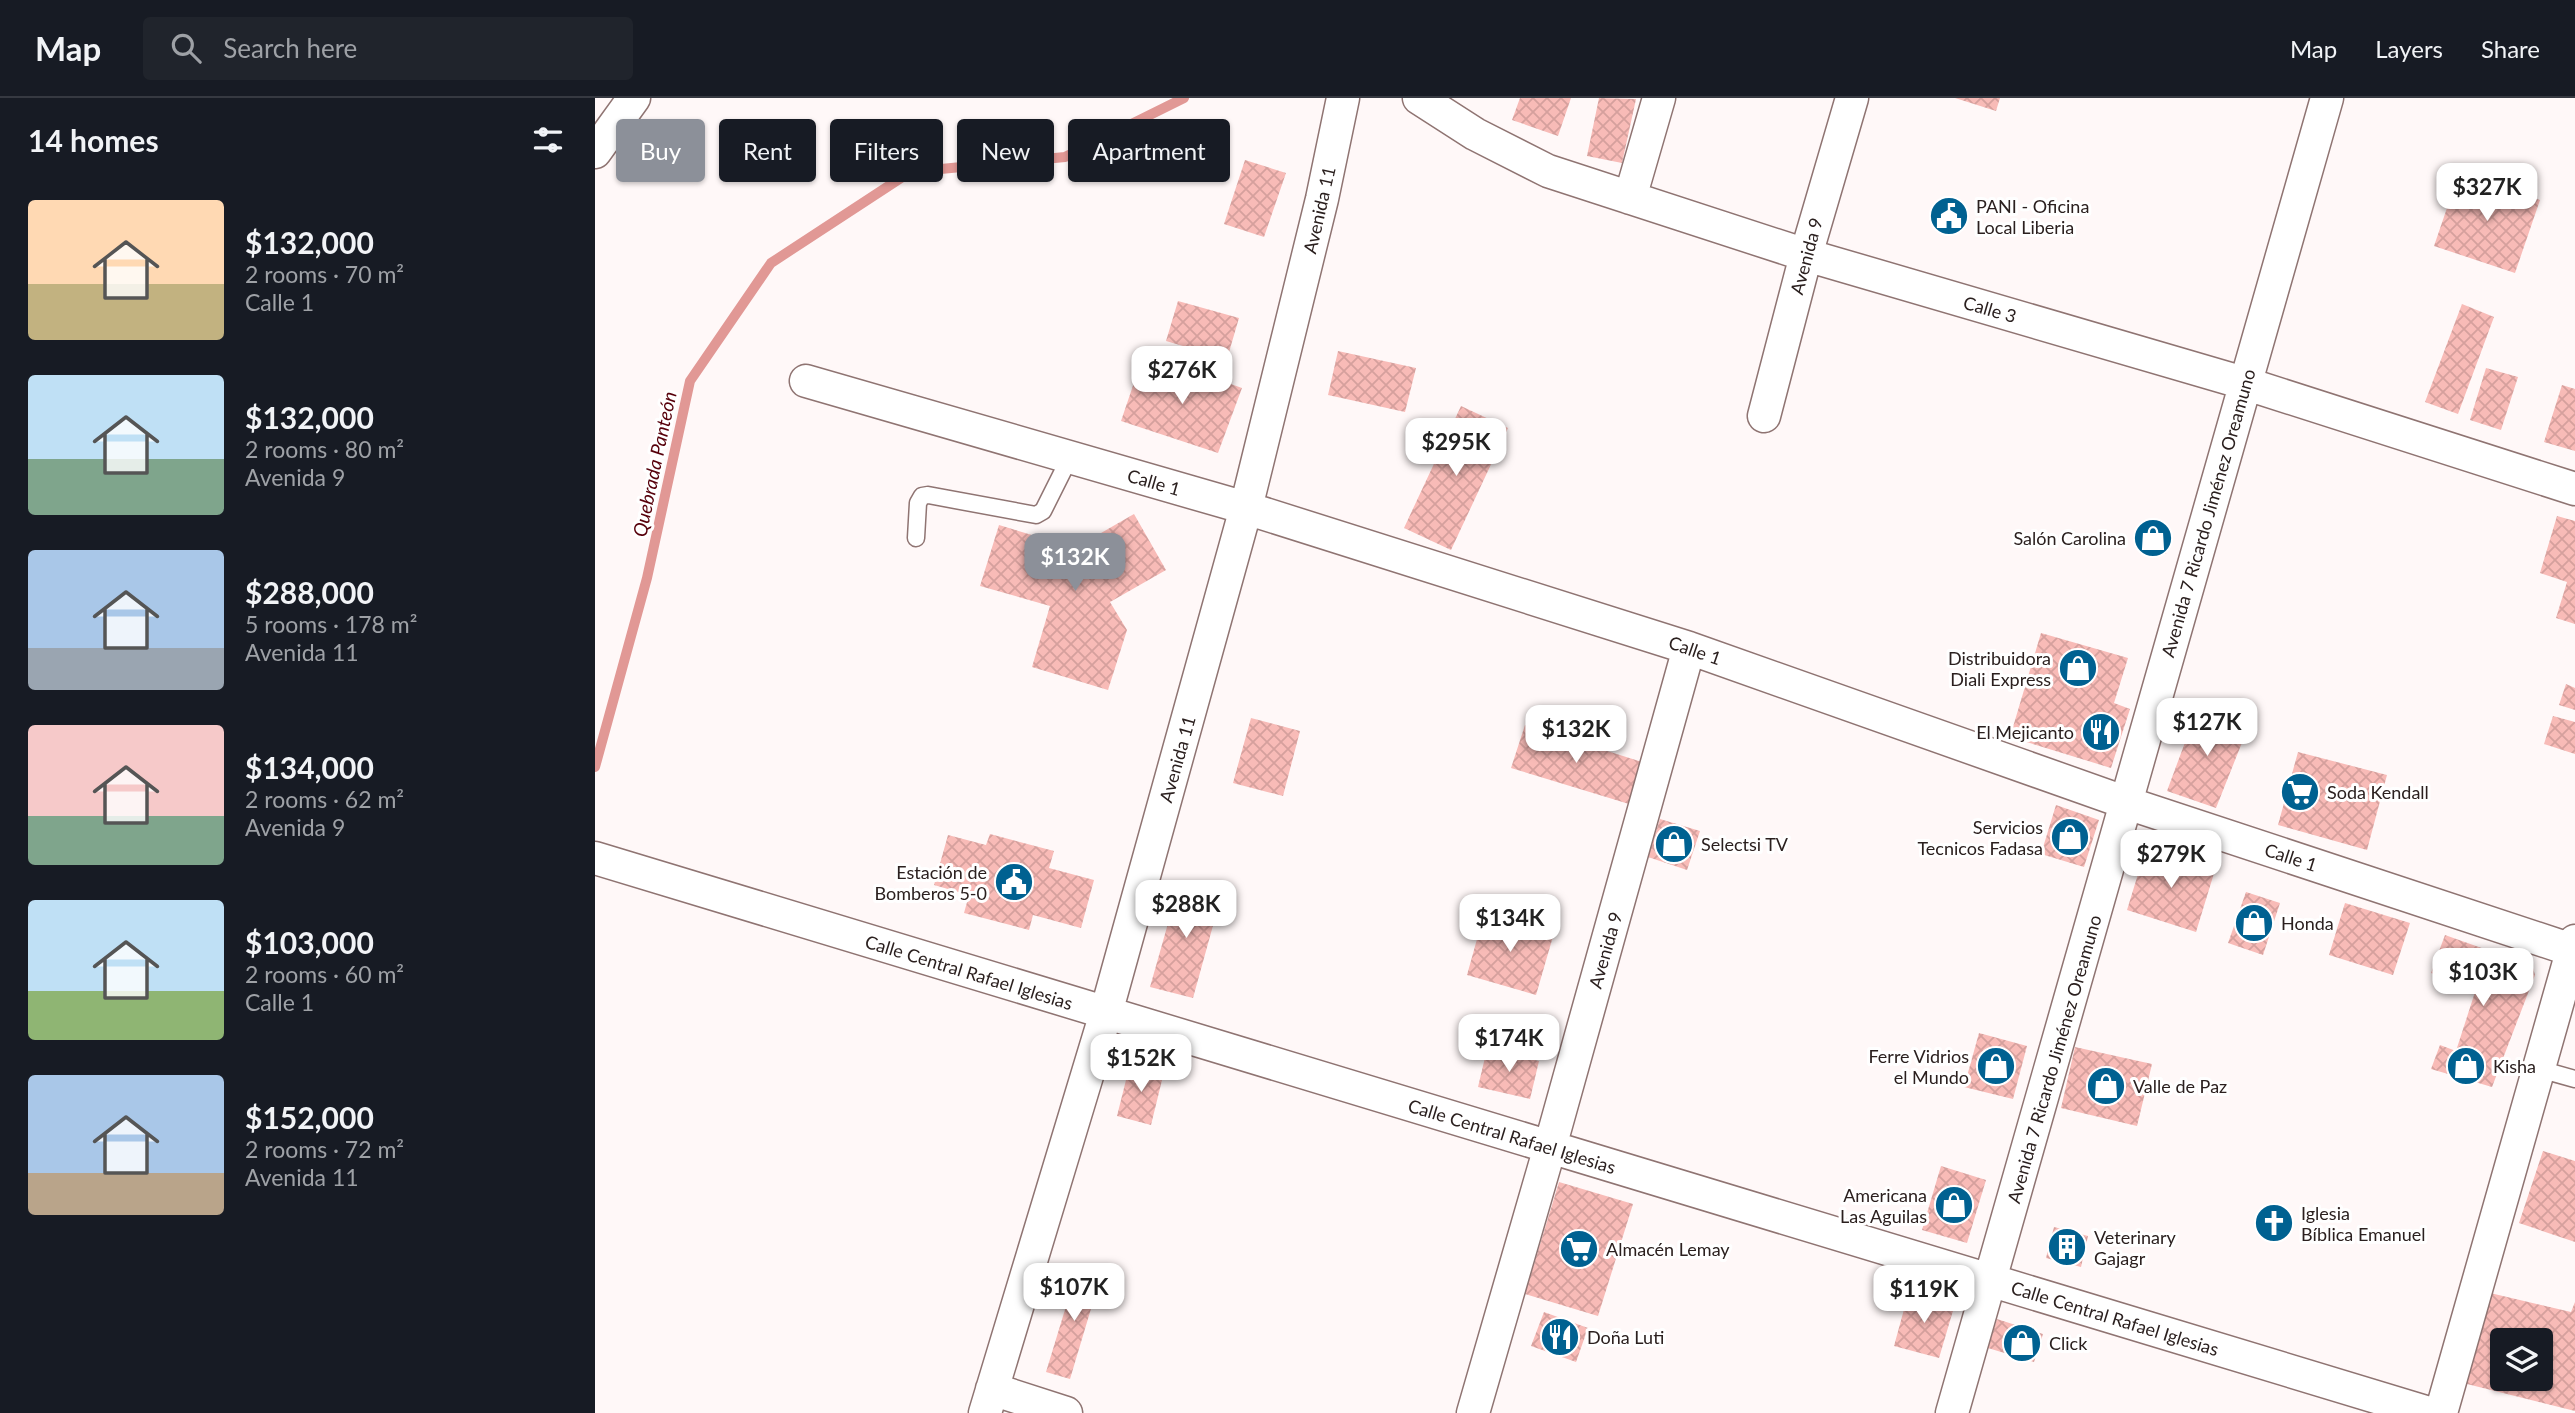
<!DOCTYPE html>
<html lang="en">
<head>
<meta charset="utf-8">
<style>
	body { margin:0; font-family:Lato,sans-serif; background:#20242c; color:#f1f3f6; height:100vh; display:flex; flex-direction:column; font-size:26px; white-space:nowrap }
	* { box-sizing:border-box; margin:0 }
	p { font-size:23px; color:#9ea1a6 }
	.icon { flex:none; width:38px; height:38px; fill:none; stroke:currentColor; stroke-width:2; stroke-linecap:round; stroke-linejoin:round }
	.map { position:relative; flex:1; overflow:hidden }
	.panel { display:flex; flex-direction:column; background:#171b24; width:595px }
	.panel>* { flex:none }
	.top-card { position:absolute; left:21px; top:21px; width:665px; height:63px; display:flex; gap:14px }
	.tools { position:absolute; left:1895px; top:1230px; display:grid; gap:14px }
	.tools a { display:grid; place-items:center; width:63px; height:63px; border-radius:7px; background:#171b24; box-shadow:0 2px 5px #0004; font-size:35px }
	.price { position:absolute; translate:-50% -60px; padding:0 16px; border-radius:14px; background:#fff; color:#222; font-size:23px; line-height:46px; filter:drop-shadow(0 2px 4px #0008) }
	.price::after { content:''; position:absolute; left:50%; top:42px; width:21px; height:16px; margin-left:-10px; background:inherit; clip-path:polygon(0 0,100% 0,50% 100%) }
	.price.current { background:#8c9099; color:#fff }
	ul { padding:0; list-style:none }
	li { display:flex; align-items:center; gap:21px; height:175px; padding:0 28px }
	li span { display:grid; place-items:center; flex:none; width:196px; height:140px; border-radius:7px; color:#555 }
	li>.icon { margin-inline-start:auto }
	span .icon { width:84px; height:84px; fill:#fffc; stroke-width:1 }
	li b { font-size:30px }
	h2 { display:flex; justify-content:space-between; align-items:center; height:84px; padding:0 28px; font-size:30px }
	.pill { padding:0 24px; border-radius:7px; background:#171b24; box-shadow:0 2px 5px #0004; font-size:24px; line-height:63px }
	.pill.current { background:#8c9099; color:#fff }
	header { display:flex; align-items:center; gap:42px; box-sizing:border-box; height:98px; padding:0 35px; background:#171b24; border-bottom:2px solid #363941 }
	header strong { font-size:33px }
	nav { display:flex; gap:38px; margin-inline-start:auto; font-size:24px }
	.search { width:490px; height:63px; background:#20242c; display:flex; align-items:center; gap:18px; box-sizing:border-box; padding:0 24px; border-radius:7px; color:#9ea1a6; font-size:26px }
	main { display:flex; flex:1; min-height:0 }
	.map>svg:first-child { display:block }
</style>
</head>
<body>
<header>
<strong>Map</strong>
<div class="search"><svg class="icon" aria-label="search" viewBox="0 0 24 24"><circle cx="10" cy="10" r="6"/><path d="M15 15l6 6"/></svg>Search here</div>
<nav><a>Map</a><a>Layers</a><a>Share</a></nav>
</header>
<main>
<section class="panel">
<h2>14 homes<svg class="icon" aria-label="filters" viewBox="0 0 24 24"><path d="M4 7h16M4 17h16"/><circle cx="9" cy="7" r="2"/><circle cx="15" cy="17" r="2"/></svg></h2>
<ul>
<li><span style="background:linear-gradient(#ffd9b3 60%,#c2b280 0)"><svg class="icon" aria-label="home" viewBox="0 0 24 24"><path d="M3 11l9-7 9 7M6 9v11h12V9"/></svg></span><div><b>$132,000</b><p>2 rooms · 70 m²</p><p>Calle 1</p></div></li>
<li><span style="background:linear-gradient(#bfe0f5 60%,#7fa58c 0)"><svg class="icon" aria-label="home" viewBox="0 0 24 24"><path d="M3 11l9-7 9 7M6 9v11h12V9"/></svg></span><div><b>$132,000</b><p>2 rooms · 80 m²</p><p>Avenida 9</p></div></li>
<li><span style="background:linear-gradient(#a9c7e8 70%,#9aa5b1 0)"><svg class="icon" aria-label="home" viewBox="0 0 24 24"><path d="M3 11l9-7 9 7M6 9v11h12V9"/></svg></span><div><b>$288,000</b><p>5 rooms · 178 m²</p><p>Avenida 11</p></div></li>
<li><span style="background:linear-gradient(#f6c9c9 65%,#7fa58c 0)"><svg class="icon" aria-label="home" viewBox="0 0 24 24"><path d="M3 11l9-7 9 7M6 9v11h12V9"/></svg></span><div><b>$134,000</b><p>2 rooms · 62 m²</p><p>Avenida 9</p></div></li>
<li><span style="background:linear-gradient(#bfe0f5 65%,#8fb573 0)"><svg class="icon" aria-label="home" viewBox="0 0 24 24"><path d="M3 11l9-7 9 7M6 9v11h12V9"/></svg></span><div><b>$103,000</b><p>2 rooms · 60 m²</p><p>Calle 1</p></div></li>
<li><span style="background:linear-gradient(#a9c7e8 70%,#b9a48a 0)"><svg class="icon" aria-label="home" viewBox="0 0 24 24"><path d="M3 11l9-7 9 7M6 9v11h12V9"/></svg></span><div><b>$152,000</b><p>2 rooms · 72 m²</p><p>Avenida 11</p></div></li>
</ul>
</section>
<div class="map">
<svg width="1980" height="1315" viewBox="0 0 1980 1315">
	<defs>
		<pattern id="building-cross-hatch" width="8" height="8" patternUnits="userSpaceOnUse" patternTransform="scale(1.75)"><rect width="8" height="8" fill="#f8bbb7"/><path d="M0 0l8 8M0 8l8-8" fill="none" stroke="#d5a09d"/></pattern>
	</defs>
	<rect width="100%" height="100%" fill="#fff8f8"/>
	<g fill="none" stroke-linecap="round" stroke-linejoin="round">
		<path stroke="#e19895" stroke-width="10" d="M0,669L52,480L95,283L176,165L315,74L470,59L589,0"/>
	</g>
	<path fill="url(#building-cross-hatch)" fill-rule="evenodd" d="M925,0H976L963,38L917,22Z
		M1004,0L1041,1L1027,65L992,58Z
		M1360,0H1405L1401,13Z
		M650,62L691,75L669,139L629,126Z
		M1864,75L1945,102L1920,175L1839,148Z
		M583,203L644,220L632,261L571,243Z
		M1867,206L1899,219L1863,316L1830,304Z
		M743,253L821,270L810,314L733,297Z
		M546,264L596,281L599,273L647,290L623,355L526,323Z
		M1891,270L1923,279L1906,332L1875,322Z
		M1967,287L1980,291V353L1949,344Z
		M866,308L913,330L856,452L809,430Z
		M539,416L571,472L515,504L532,532L513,592L437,569L455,508L385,488L404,427L480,450Z
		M1962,418L1980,423V526L1961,520L1972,484L1945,475Z
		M1546,424L1576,431L1571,456L1540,449Z
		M1446,535L1533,560L1519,605L1535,611L1516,670L1415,639Z
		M1971,586L1980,590V612L1964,607Z
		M1602,612L1654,627L1621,710L1572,693Z
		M1958,618L1980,624V656L1949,646Z
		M656,620L705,633L688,698L638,685Z
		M930,627L1047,664L1034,706L916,670Z
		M1703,654L1792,677L1772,752L1683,727Z
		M1461,707L1504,722L1489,769L1446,756Z
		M1065,721L1105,733L1092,772L1053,759Z
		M395,736L459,753L454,770L499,782L486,830L438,817L434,832L369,815L374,797L339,787L353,737L391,747Z
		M1551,750L1620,772L1601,834L1532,812Z
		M585,783L627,795L598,900L555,889Z
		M1651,794L1685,805L1668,857L1633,845Z
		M1750,805L1815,825L1798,877L1734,857Z
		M889,816L959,835L941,897L872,877Z
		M1850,837L1895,853L1922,857L1938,870L1940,877L1897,989L1836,971L1845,947L1861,953L1881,891L1836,875Z
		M1384,935L1432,948L1418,1001L1369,989Z
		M1480,949L1557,966L1542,1028L1466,1010Z
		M892,951L944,963L935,1001L883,989Z
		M535,966L569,974L556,1027L522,1018Z
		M1948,1053L1980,1063V1144L1924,1125Z
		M1346,1068L1391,1082L1372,1145L1327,1132Z
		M964,1084L1038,1106L1003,1218L930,1196Z
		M1459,1129L1493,1138L1486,1169L1451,1160Z
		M488,1168L507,1174L475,1281L451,1274L479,1182L483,1183Z
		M1314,1193L1360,1206L1344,1260L1299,1248Z
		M1891,1194L1976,1214L1980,1204V1313L1868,1285ZM1908,1242H1946V1281H1908Z
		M949,1214L993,1230L981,1264L936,1248Z
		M1402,1221L1448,1236L1439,1264L1393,1250Z"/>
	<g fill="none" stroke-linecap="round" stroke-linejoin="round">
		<g stroke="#8f7472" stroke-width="19">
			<path id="lane" d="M321,440L323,405L327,398L333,397L441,417L448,413L475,359
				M1944,971L1980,981"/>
		</g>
		<g stroke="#8f7472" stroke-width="35">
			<path id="street" d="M824,0L880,36L953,73L1211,157L1649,285L1980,391
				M0,54L39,0
				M1035,100L1064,0
				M211,283L651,410L1094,550L1532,705L1980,853
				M1169,318L1211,157L1257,0
				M0,760L1834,1315
				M397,1291L471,1315
				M390,1315L511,915L651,410L727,101L748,0
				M878,1315L955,1049L1094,550
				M1357,1315L1732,0
				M1846,1315L1980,843"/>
		</g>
		<use href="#lane" stroke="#fff" stroke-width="16"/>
		<use href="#street" stroke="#fff" stroke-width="32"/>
	</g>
	<defs>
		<g id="civic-disc" transform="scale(2.0125)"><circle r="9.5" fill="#006191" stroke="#fff"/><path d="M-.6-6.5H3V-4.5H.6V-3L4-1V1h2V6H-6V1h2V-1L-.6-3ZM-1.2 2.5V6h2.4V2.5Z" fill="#fff"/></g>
		<g id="shop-disc" transform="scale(2.0125)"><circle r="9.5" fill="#006191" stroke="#fff"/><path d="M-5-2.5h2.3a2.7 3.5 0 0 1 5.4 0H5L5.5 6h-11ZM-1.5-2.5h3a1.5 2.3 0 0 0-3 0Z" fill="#fff"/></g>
		<g id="restaurant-disc" transform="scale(2.0125)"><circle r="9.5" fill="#006191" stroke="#fff"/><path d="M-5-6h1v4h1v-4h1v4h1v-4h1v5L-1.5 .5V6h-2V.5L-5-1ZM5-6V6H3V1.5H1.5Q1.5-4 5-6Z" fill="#fff"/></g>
		<g id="supermarket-disc" transform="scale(2.0125)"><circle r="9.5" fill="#006191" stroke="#fff"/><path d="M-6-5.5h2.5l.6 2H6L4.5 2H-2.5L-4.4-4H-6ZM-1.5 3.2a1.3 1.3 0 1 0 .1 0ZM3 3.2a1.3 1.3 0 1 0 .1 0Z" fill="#fff"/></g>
		<g id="church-disc" transform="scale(2.0125)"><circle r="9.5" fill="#006191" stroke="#fff"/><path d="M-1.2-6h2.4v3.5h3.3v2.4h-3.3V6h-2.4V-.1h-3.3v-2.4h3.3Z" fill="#fff"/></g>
		<g id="building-disc" transform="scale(2.0125)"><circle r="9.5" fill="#006191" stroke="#fff"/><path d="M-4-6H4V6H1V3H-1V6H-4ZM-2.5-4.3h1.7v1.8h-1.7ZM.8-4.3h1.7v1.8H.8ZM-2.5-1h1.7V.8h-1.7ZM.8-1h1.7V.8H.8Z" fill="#fff"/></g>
	</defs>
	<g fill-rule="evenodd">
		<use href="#civic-disc" x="1354" y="118"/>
		<use href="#shop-disc" x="1558" y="440"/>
		<use href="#shop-disc" x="1483" y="570"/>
		<use href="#restaurant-disc" x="1506" y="634"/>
		<use href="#supermarket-disc" x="1705" y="694"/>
		<use href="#shop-disc" x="1475" y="739"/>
		<use href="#shop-disc" x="1079" y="746"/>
		<use href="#civic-disc" x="419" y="784"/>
		<use href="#shop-disc" x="1659" y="825"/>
		<use href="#shop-disc" x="1401" y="968"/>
		<use href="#shop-disc" x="1871" y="968"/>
		<use href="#shop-disc" x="1511" y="988"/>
		<use href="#shop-disc" x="1359" y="1107"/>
		<use href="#church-disc" x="1679" y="1125"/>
		<use href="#building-disc" x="1472" y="1149"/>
		<use href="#supermarket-disc" x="984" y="1151"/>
		<use href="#restaurant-disc" x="965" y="1239"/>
		<use href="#shop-disc" x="1427" y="1245"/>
	</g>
	<g text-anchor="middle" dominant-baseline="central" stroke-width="6" stroke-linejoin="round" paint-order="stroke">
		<g font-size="18" fill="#2b201f" stroke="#fff" text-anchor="start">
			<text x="1381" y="108">PANI - Oficina<tspan x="1381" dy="21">Local Liberia</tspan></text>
			<text x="1531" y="440" text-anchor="end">Salón Carolina</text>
			<text x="1456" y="560" text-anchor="end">Distribuidora<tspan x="1456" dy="21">Diali Express</tspan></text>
			<text x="1479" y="634" text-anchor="end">El Mejicanto</text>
			<text x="1732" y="694">Soda Kendall</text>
			<text x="1448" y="729" text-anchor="end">Servicios<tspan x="1448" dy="21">Tecnicos Fadasa</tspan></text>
			<text x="1106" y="746">Selectsi TV</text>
			<text x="392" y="774" text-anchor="end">Estación de<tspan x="392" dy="21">Bomberos 5-0</tspan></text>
			<text x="1686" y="825">Honda</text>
			<text x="1374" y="958" text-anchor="end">Ferre Vidrios<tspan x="1374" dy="21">el Mundo</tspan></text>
			<text x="1898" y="968">Kisha</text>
			<text x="1538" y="988">Valle de Paz</text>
			<text x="1332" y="1097" text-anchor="end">Americana<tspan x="1332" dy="21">Las Aguilas</tspan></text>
			<text x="1706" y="1115">Iglesia<tspan x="1706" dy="21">Bíblica Emanuel</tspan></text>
			<text x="1499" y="1139">Veterinary<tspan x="1499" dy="21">Gajagr</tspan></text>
			<text x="1011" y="1151">Almacén Lemay</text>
			<text x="992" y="1239">Doña Luti</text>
			<text x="1454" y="1245">Click</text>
		</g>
		<g font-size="18" fill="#2b201f" stroke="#fff">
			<text transform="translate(724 112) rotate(-77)">Avenida 11</text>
			<text transform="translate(1211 158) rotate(-75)">Avenida 9</text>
			<text transform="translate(1395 211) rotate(16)">Calle 3</text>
			<text transform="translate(559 384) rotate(16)">Calle 1</text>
			<text transform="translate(1613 415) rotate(-74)">Avenida 7 Ricardo Jiménez Oreamuno</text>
			<text transform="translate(1100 552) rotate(19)">Calle 1</text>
			<text transform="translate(582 661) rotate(-74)">Avenida 11</text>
			<text transform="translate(1696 759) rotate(18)">Calle 1</text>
			<text transform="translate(1010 852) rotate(-74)">Avenida 9</text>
			<text transform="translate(374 874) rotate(17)">Calle Central Rafael Iglesias</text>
			<text transform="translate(1459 961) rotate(-74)">Avenida 7 Ricardo Jiménez Oreamuno</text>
			<text transform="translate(917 1038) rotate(17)">Calle Central Rafael Iglesias</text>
			<text transform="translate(1520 1220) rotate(17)">Calle Central Rafael Iglesias</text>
		</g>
		<g font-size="19" font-style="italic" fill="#57000b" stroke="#fff">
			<text transform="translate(59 366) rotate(-78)">Quebrada Panteón</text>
		</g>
	</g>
</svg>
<div class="tools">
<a><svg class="icon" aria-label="layers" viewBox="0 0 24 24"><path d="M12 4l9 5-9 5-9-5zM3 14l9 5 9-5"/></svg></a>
</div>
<b class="price" style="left:1892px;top:125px">$327K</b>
<b class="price" style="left:587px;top:308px">$276K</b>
<b class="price" style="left:861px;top:380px">$295K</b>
<b class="price current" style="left:480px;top:495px">$132K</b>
<b class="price" style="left:1612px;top:660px">$127K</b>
<b class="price" style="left:981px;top:667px">$132K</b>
<b class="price" style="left:1576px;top:792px">$279K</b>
<b class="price" style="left:591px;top:842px">$288K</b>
<b class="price" style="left:915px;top:856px">$134K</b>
<b class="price" style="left:1888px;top:910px">$103K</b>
<b class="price" style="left:914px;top:976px">$174K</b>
<b class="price" style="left:546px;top:996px">$152K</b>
<b class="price" style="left:479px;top:1225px">$107K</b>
<b class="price" style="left:1329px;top:1227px">$119K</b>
<div class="top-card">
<a class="pill current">Buy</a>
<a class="pill">Rent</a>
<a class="pill">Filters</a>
<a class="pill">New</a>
<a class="pill">Apartment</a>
</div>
</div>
</main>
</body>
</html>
